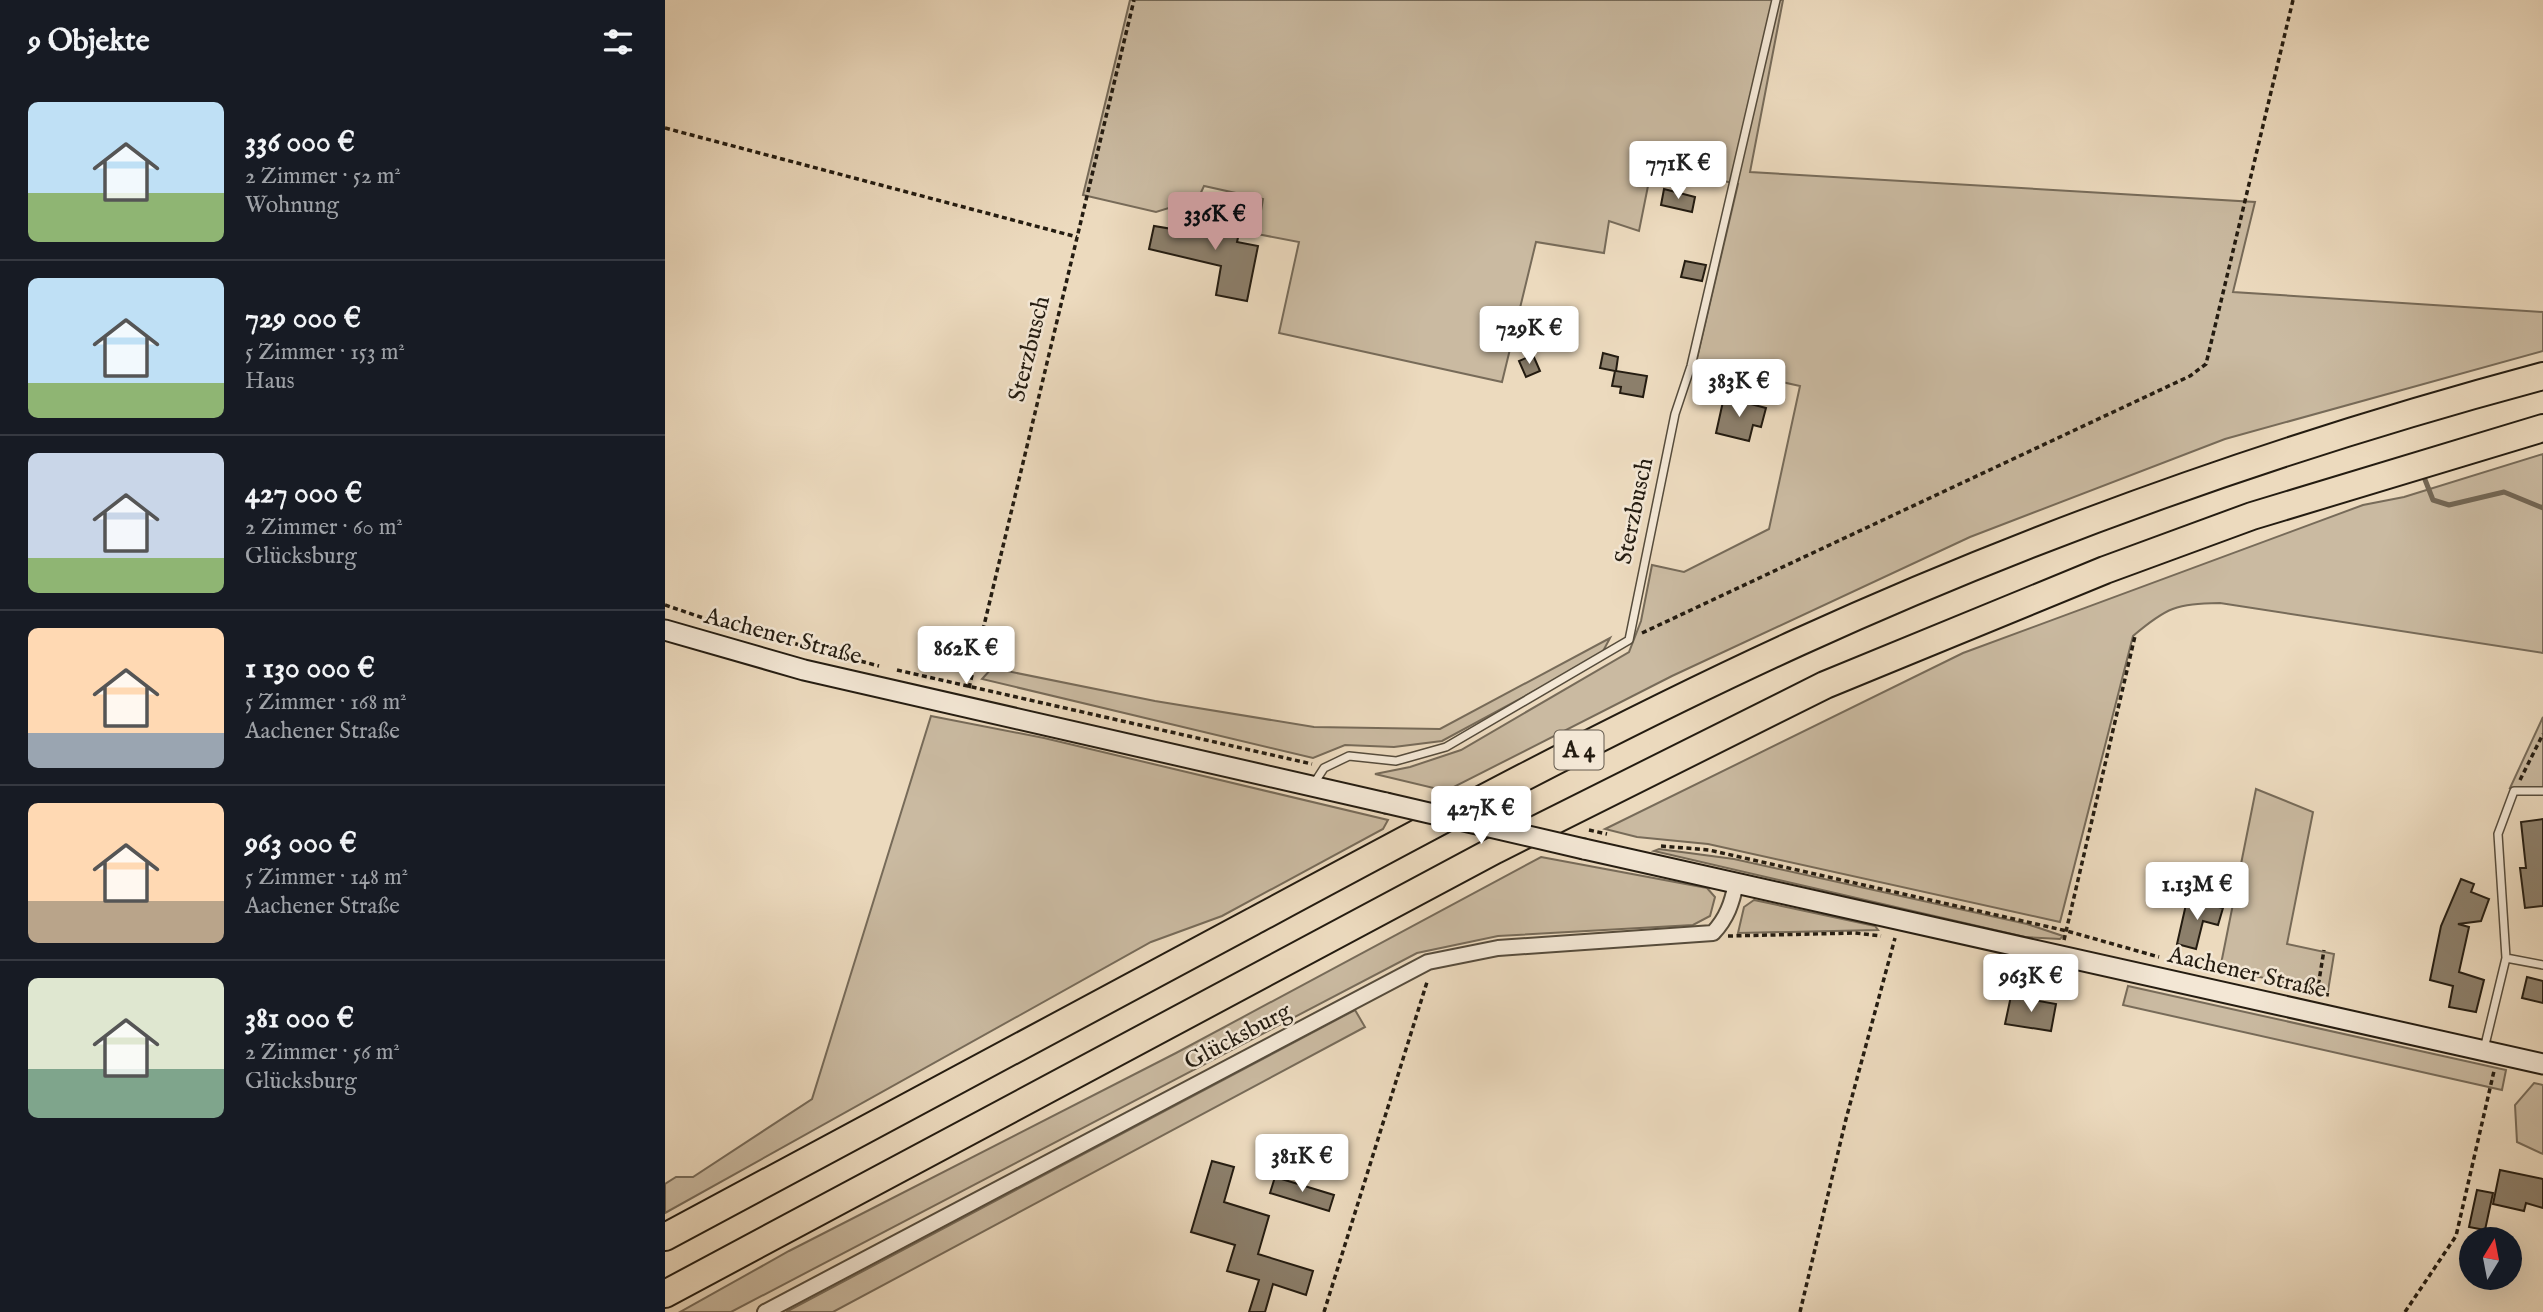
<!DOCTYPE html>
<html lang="de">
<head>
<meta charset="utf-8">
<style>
	body { margin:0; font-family:"IM FELL English",serif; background:#242831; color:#f1f3f6; height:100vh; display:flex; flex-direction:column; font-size:26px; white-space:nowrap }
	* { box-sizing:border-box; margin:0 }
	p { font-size:23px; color:#9ea1a6 }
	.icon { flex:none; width:38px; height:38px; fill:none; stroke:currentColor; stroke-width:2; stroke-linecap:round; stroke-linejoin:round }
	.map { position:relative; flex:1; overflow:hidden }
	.details { display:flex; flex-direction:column; background:#171b24; width:665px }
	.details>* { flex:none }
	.needle { width:46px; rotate:10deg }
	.controls { position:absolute; left:1794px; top:1227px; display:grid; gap:14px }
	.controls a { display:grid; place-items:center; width:63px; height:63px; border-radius:50%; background:#171b24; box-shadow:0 7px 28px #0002; font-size:35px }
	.price { position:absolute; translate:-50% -60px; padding:0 16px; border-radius:7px; background:#fff; color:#222; font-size:23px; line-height:46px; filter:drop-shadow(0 2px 4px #0008) }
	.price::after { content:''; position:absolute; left:50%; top:42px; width:21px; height:16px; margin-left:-10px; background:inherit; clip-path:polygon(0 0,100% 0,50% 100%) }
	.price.current { background:#c59692; color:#111 }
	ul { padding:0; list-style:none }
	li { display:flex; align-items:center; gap:21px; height:175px; padding:0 28px }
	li+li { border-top:2px solid #363941 }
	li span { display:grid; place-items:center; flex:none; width:196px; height:140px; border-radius:10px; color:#555 }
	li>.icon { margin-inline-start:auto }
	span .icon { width:84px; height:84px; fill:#fffc; stroke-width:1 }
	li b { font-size:30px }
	h2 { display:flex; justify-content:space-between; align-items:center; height:84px; padding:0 28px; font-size:30px }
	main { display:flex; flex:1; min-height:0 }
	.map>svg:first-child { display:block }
</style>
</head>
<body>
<main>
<section class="details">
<h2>9 Objekte<svg class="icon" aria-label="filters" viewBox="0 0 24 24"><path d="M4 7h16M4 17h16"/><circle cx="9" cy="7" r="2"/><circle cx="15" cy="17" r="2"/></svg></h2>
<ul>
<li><span style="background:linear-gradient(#bfe0f5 65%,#8fb573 0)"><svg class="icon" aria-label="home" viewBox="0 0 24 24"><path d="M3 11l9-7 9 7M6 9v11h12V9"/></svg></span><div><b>336 000 €</b><p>2 Zimmer · 52 m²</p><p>Wohnung</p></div></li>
<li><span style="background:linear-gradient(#bfe0f5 75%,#8fb573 0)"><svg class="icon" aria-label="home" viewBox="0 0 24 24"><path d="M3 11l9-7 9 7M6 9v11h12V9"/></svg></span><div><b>729 000 €</b><p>5 Zimmer · 153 m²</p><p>Haus</p></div></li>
<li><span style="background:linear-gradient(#c9d6e8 75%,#8fb573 0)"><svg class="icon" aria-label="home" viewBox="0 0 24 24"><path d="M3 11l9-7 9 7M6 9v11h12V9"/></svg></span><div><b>427 000 €</b><p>2 Zimmer · 60 m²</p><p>Glücksburg</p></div></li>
<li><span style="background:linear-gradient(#ffd9b3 75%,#9aa5b1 0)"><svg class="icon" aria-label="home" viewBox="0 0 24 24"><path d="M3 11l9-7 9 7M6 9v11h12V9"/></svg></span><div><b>1 130 000 €</b><p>5 Zimmer · 168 m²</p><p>Aachener Straße</p></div></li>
<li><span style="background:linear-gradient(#ffd9b3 70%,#b9a48a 0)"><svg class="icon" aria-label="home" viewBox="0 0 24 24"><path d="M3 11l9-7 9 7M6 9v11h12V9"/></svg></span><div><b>963 000 €</b><p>5 Zimmer · 148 m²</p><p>Aachener Straße</p></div></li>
<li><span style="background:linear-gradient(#dfe7d0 65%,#7fa58c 0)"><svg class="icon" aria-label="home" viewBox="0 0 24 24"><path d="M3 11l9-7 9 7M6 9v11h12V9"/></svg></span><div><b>381 000 €</b><p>2 Zimmer · 56 m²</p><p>Glücksburg</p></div></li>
</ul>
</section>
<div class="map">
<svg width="1878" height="1312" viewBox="0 0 1878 1312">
	<rect width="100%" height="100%" fill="#ecdabe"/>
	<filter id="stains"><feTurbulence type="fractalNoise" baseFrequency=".00286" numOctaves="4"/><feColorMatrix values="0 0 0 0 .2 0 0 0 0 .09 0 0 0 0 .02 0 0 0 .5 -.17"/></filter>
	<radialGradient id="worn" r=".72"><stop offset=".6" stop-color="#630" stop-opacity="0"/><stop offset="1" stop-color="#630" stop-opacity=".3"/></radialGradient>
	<path fill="#cabaa1" stroke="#776b59" stroke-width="2" d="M465,0H1118L1085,172L1590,202L1568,292L1878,312V351L1560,439L1305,537L1007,676L781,791L710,774L745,767L796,750L964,652L976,621L987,565L1019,572L1104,529L1135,386L1031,363L1073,184L987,166L974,231L944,221L939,253L871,242L837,382L614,333L634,242L592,234L598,199L539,186L533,199L491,212L418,195Z
		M1878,454V653L1555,603C1511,604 1502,607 1468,636L1395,922L1043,844L972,837L940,829L1298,653L1698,505L1739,497Z
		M945,638L936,655L777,741L729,747L680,745L648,758L317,679L327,668L490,701L649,727L775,729Z
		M266,716L379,738L723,820L718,829L557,916L486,942L0,1213V1184L11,1177H28L147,1099Z
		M1878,717V789L1845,788Z
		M1591,789L1648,812L1622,944L1669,954L1663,991L1555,969Z
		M994,849L1069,859L1362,924L1398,936L1395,939L1360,937L989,851Z
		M876,857L1042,888L1050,897L1045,916L1028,925L833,936L752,953L66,1312H15L124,1251L511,1053Z
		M1089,900L1210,926L1213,930L1073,933L1079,907Z
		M1463,986L1841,1070L1837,1090L1458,1005Z
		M690,1010L700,1027L168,1312H121Z
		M1869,1083L1878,1085V1154L1852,1142L1850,1105Z"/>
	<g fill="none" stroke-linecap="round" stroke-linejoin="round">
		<path stroke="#736755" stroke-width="5" d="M1757,472L1768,500L1784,505L1839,492L1878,508"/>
	</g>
	<path fill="#8c7f6b" stroke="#241c11" stroke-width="2" d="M999,189L1030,197L1027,212L996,205Z
		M555,206L579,211L572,242L593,246L582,301L551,295L556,266L484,249L489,226L549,236Z
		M1020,261L1041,265L1037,281L1016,277Z
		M938,353L953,357L951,371L982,376L978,397L955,393L956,387L947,386L950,371L935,368Z
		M868,355L875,371L861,377L854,361Z
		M1059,397L1101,408L1096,427L1088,425L1084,441L1051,433Z
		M1878,819V906L1860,908L1855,868H1861L1856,822Z
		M1796,879L1809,884L1806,892L1824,899L1816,921L1793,924L1804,927L1794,972L1819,980L1811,1012L1784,1007L1788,986L1765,980L1776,926Z
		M1522,900L1558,908L1553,925L1538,921L1531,949L1512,944Z
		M1862,977L1878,981V1003L1857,998Z
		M1346,996L1391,1004L1386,1031L1340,1024Z
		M547,1161L569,1167L559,1202L604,1216L593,1254L648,1271L641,1295L608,1284L600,1312H584L594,1280L562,1271L570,1245L526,1232Z
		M1835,1170L1878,1179V1208L1861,1203L1859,1211L1828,1204Z
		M610,1177L669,1195L664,1211L605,1193Z
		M1812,1190L1828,1193L1820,1230L1804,1227Z"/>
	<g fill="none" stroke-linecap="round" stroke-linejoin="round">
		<g stroke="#564c3c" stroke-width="10">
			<path id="lane" d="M648,785L659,768L684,756L731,761L781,747L964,640L1010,414L1026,366L1111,0
				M1841,958L1878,965
				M1819,1049L1841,958L1833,834L1849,791H1878"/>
		</g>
		<g stroke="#564c3c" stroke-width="18">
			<path id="street" d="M100,1312L763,962L833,948L1048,933C1062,918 1067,903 1071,883"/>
		</g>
		<g stroke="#241c11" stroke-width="23">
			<path id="secondary" d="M0,630L139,670L721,803
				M919,849L1878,1064"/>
		</g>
		<g stroke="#241c11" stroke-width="30">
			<path id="highway" d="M0,1237C196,1132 391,1027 587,922C767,825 948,727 1134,642C1373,533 1624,444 1878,376
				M0,1294L830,850L1160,685L1440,570L1587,516L1878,428"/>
		</g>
		<path stroke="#241c11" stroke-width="3.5" stroke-dasharray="5 3.5" stroke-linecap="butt" d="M0,128L412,237
			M0,605L56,624L214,666
			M977,633L1525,376L1541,364L1628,0
			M232,670L647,764
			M304,688L469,0
			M1855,780L1878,734
			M996,846L1044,850L1402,931L1494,957
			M1063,936L1190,933L1216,936
			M1399,940L1470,636
			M1634,989L1664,995
			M1652,993L1659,950
			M659,1312L762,982
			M1135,1312L1181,1119L1230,938
			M1740,1312L1791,1236L1829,1071"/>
		<use href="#lane" stroke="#f3e7d5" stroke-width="7"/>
		<use href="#street" stroke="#f3e7d5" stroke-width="14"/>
		<use href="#secondary" stroke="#f3e7d5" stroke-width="19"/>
		<use href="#highway" stroke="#ecdabe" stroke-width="26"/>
		<g stroke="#241c11" stroke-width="23" stroke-linecap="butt">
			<path id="secondary-bridge" d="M721,803L919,849"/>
		</g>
		<path stroke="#241c11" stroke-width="3.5" stroke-dasharray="5 3.5" stroke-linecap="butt" d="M924,830L942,834"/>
		<use href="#secondary-bridge" stroke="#f3e7d5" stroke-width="19"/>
	</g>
	<g text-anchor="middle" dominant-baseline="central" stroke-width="5" stroke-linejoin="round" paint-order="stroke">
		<rect fill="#f3e7d5" stroke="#62594c" stroke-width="2" x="889.5" y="730.5" width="49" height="39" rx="5"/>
		<g font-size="23" font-weight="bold" fill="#241c11">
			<text x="914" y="750">A 4</text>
		</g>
		<g font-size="24" fill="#241c11" stroke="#f3e7d5">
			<text transform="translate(365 349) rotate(-76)">Sterzbusch</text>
			<text transform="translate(970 511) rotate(-78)">Sterzbusch</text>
			<text transform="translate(118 637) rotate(15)">Aachener Straße</text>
			<text transform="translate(1582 973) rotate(13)">Aachener Straße</text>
			<text transform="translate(573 1037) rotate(-28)">Glücksburg</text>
		</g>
	</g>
	<rect width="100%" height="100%" filter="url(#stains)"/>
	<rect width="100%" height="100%" fill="url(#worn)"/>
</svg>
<div class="controls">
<a><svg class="needle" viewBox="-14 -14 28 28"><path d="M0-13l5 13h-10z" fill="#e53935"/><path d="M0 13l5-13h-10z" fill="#9ea1a6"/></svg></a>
</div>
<b class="price" style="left:1013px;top:201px">771K €</b>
<b class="price current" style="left:550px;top:252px">336K €</b>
<b class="price" style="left:864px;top:366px">729K €</b>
<b class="price" style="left:1074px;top:419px">383K €</b>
<b class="price" style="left:301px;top:686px">862K €</b>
<b class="price" style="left:816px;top:846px">427K €</b>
<b class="price" style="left:1532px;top:922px">1.13M €</b>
<b class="price" style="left:1366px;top:1014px">963K €</b>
<b class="price" style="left:637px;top:1194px">381K €</b>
</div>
</main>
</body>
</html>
